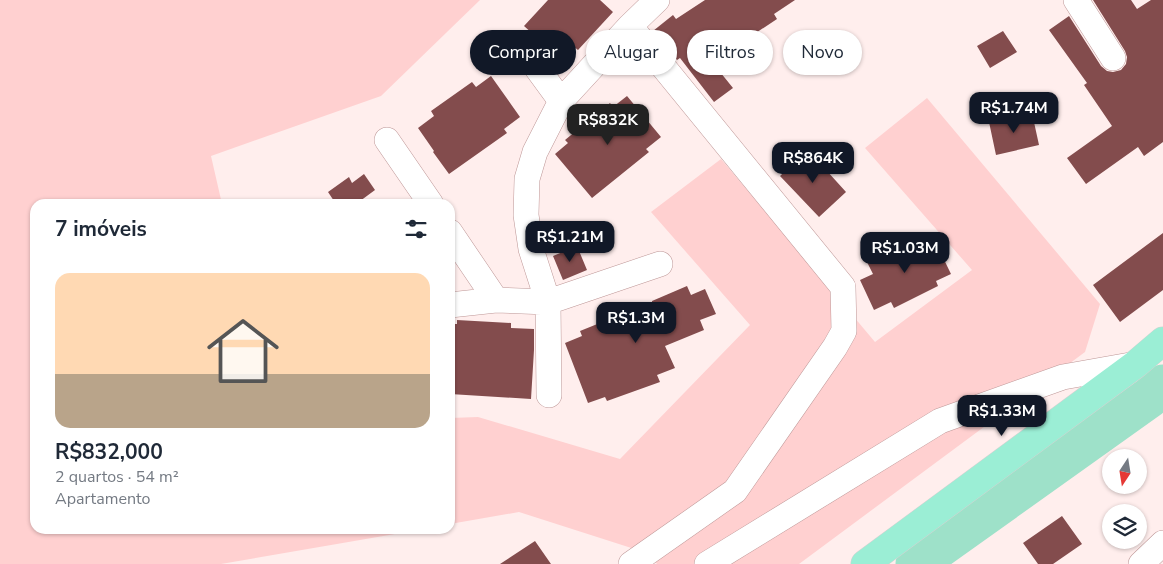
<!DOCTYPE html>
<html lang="pt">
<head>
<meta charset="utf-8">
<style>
	body { margin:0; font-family:"Nunito Sans",sans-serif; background:#f6f6f7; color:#1f2937; height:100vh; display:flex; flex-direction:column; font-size:19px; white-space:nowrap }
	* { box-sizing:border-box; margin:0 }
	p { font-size:16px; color:#747a83 }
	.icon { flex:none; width:28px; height:28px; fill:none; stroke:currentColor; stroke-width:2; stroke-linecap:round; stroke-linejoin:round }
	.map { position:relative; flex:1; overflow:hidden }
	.sheet { position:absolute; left:30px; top:199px; width:425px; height:335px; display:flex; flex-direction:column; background:#fff; border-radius:15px; box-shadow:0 1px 4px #0004 }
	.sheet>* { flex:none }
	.banner { position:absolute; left:470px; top:30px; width:475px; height:45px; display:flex; gap:10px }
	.needle { width:32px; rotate:192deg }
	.controls { position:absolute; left:1102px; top:449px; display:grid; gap:10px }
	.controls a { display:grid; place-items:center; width:45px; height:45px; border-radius:50%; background:#fff; box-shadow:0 1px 4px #0004; font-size:25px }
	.price { position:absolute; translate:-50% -42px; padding:0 11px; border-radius:10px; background:#111827; color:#fff; font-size:16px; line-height:32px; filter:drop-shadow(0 1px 2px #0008) }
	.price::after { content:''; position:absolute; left:50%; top:30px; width:15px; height:11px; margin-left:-8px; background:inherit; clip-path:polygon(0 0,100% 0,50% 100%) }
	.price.on { background:#222; color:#fff }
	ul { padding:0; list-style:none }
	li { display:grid; align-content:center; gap:10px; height:265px; padding:0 25px }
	li span { display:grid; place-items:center; height:155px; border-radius:15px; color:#555 }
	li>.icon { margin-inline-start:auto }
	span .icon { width:90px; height:90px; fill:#fffc; stroke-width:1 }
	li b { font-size:21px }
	h2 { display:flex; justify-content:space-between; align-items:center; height:60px; padding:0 25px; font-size:21px }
	.chip { padding:0 18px; border-radius:22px; background:#fff; box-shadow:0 1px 4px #0004; font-size:18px; line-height:45px }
	.chip.on { background:#111827; color:#fff }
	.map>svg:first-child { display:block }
</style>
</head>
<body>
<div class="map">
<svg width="1163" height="564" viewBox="0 0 1163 564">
	<rect width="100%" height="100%" fill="#ffeeed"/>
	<path fill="#ffd0d0" d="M0,0H480L381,96L211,156L222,204H35V529H424L221,564H0Z
		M927,98L1100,304L1085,352L799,564H657L647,553L519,512L450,524V418L478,417L620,459L750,325L651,212L721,159L875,342L972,270L865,148Z"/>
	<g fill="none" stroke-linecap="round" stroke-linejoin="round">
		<path stroke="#9ee1c9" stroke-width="41" d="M916,564L1150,397L1163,385"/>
	</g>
	<path fill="#834c4d" d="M548,0H600L613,12L578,50L573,46L561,59L524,26Z
		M705,0H795L774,14L777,19L712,62L733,88L714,102L680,58L677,60L653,31L673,15L676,19Z
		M1093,0H1131L1137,9L1151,0H1163V142L1144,156L1138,147L1086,184L1067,158L1112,126L1084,85L1087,83L1049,30L1069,16L1101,66L1107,71L1113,72L1121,70L1126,64L1127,57L1125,51Z
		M1003,31L1017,52L990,68L977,46Z
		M491,76L520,117L504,129L507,133L449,174L433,152L434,151L418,128L434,116L431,111L472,82L476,87Z
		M627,96L661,137L646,149L649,152L592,198L555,154L568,143L565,140L610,103L613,107Z
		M1032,113L1039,145L996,155L989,122Z
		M808,150L846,192L819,217L780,176Z
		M364,174L375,190L356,204H336L328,192L349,177L352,183Z
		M1163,233V290L1120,322L1093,285Z
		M933,237L951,274L936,281L938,286L894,308L891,302L874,310L860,280L873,274L867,262L913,240L916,246Z
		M577,246L587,270L563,280L553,256Z
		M687,286L691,295L705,289L716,314L700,320L704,330L665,346L675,368L657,375L660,382L607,401L605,397L588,403L565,343L582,336L580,331L652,302V301Z
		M457,320L511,323V328L534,329V350L531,399L450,394V324H457Z
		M1062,516L1082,544L1053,564H1038L1023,543Z
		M535,541L551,564H500Z"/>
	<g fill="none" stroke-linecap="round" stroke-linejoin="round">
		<g stroke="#be9797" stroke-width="26">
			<path id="minor" d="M1076,0L1113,58
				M630,26L843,287L844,331L835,347L735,491L631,564
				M523,49L561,101
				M387,140L431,204
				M450,232L496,300
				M450,305L496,300L548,302L660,264
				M549,395L548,302L531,249L526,215L527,179L535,152L561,101L630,26L657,0
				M707,564L940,421L1063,377L1136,364
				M1141,564L1163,543"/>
		</g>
		<g stroke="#d5d2d2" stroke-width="29">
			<path id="major" d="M865,564L1136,364L1163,341"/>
		</g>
		<use href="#minor" stroke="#fff" stroke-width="25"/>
		<use href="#major" stroke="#9beed5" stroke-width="28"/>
	</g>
</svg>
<div class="controls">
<a><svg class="needle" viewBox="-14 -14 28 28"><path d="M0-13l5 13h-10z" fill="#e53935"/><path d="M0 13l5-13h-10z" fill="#747a83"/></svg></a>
<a><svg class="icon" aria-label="layers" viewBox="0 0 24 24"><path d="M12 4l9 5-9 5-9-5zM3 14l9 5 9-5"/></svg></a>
</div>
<b class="price" style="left:1014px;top:134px">R$1.74M</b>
<b class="price on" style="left:608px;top:146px">R$832K</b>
<b class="price" style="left:813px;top:184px">R$864K</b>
<b class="price" style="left:570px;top:263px">R$1.21M</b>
<b class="price" style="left:905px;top:274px">R$1.03M</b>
<b class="price" style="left:636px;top:344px">R$1.3M</b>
<b class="price" style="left:1002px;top:437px">R$1.33M</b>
<div class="banner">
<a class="chip on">Comprar</a>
<a class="chip">Alugar</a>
<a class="chip">Filtros</a>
<a class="chip">Novo</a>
</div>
<section class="sheet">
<h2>7 imóveis<svg class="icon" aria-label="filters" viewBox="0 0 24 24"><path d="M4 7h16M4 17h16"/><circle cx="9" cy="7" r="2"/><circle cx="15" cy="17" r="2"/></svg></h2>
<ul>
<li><span style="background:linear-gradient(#ffd9b3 65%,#b9a48a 0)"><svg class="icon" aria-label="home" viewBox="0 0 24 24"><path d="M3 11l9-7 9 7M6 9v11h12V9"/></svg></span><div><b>R$832,000</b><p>2 quartos · 54 m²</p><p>Apartamento</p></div></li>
</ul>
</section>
</div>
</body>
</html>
